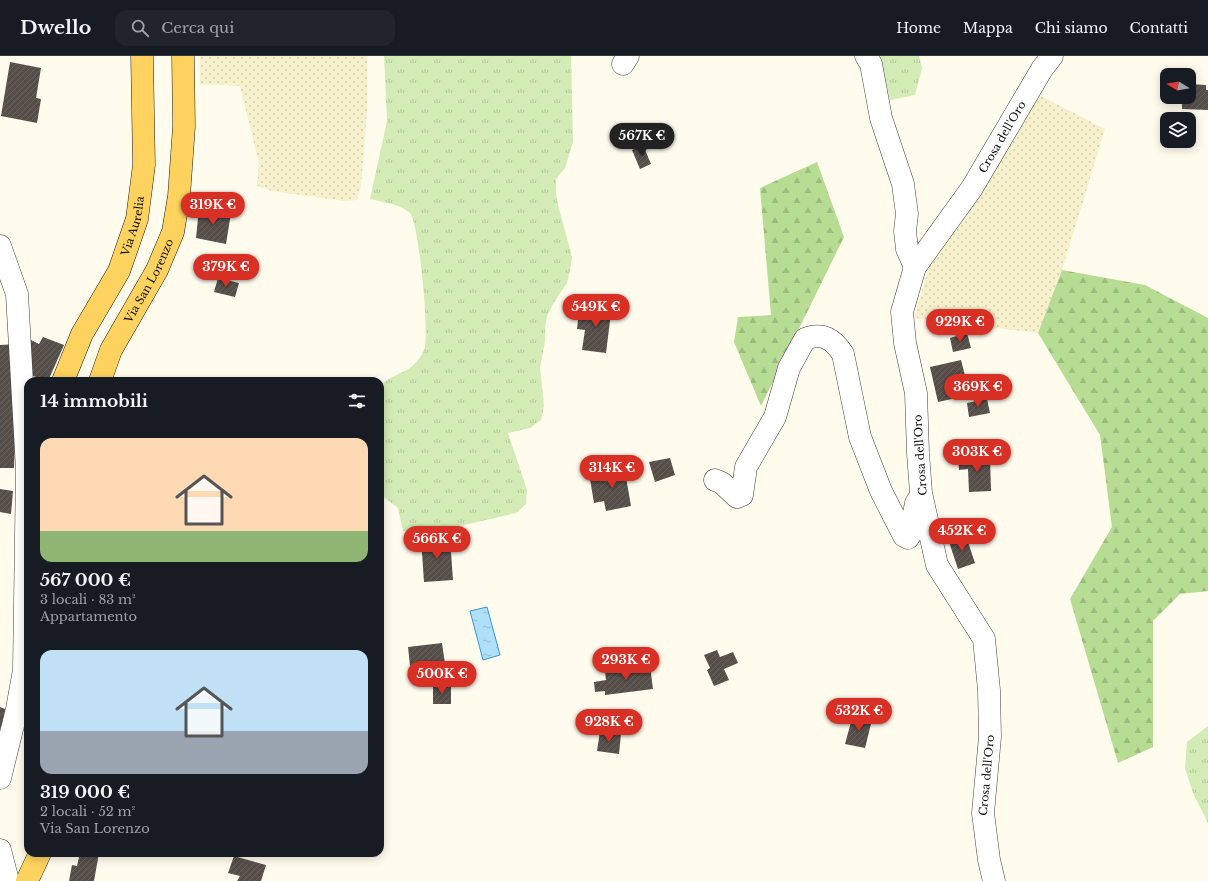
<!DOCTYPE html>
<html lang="it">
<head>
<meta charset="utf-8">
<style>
	body { margin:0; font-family:"Libre Baskerville",serif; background:#20242c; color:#f1f3f6; height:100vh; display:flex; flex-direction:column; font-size:15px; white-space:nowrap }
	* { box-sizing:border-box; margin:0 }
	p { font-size:13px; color:#9ea1a6 }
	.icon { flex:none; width:22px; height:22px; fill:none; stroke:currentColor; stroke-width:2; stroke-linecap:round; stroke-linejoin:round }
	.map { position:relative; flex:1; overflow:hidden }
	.side { position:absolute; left:24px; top:321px; width:360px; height:480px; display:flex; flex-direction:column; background:#171b24; border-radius:12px; box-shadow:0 2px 10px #0003 }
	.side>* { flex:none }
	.needle { width:26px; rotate:281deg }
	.buttons { position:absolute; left:1160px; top:12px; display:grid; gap:8px }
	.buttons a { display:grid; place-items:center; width:36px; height:36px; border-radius:8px; background:#171b24; box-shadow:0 2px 10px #0003; font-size:20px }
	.price { position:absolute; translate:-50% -34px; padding:0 9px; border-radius:14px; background:#d93025; color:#fff; font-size:13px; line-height:26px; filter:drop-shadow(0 1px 2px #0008) }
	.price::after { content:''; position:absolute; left:50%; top:24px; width:12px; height:9px; margin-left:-6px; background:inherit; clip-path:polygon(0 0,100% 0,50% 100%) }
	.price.current { background:#222; color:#fff }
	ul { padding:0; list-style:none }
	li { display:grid; align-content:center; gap:8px; height:212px; padding:0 16px }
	li span { display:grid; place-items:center; height:124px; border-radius:12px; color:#555 }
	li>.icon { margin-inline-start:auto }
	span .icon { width:72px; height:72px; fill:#fffc; stroke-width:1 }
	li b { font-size:17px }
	h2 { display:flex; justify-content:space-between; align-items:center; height:48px; padding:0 16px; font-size:17px }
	header { display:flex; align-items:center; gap:24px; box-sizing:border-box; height:56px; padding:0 20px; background:#171b24; border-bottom:1px solid #363941 }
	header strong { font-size:19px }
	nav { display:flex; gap:22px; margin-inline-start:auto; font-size:14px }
	.search { width:280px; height:36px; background:#20242c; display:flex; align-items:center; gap:10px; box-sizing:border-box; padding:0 14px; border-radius:12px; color:#9ea1a6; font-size:15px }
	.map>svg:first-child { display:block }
</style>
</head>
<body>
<header>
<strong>Dwello</strong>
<div class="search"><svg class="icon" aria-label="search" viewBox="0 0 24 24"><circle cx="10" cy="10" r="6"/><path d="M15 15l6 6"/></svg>Cerca qui</div>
<nav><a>Home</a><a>Mappa</a><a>Chi siamo</a><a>Contatti</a></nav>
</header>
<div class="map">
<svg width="1208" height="825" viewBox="0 0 1208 825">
	<defs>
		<pattern id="farmland-dots" width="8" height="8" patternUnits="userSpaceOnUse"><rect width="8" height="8" fill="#f6f1cc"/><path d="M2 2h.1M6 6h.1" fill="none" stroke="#d2cdae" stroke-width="1.8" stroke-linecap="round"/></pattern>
		<pattern id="grass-tufts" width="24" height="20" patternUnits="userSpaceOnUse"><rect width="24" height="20" fill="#d3ebb5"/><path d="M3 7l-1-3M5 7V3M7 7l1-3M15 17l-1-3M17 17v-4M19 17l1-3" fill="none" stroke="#b4c89a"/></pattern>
		<pattern id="forest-firs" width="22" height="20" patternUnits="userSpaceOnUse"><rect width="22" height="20" fill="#b7dc94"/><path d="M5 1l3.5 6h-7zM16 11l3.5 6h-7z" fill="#9cbc7e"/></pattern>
		<pattern id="water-ripples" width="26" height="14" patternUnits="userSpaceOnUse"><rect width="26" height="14" fill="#b0dff9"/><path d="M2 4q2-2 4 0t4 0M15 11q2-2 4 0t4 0" fill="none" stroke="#96bed4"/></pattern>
		<pattern id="building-hatch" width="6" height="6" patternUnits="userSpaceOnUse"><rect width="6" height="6" fill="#564e49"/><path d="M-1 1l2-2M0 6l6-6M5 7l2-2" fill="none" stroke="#69635f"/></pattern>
	</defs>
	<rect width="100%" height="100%" fill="#fffbed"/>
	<path fill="url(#farmland-dots)" d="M200,0H367V56L361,130L357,144L344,145L272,135L257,130L259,107L240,30L200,28Z
		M1037,38L1105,73L1062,214L1038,277L914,262L932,200Z"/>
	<path fill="url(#grass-tufts)" d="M384,0H571L573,86L565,112L556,123V136L558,149L572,201L570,214L567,227L553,248L547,260L545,273V285L540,312L544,350L541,364L530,372L508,377L527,434L526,448L516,457L451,472L403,475L398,452L380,438V330C396,314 412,320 424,294C430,281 419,167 410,157C401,148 382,146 370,143L387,65Z
		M880,0H919L922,12L915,39L890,44Z
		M1208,670V767L1193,737L1185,712L1187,686Z"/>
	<path fill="url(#forest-firs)" d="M817,106L844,181L761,350L734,286L738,261L771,259L760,132Z
		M1062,214L1145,229L1208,262V535L1180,538L1153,565V691L1118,707L1070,543L1112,471L1100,379L1038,277Z"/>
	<path fill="url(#water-ripples)" stroke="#3398d3" d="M487,551L500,599L483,604L470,555Z"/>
	<path fill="url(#building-hatch)" d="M10,6L41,12L36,42L41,43L37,67L1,60Z
		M1189,28L1206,29V34H1208V54L1182,53V41H1189Z
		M643,89L651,108L640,113L632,94Z
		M199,152L231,157L226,188L196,182Z
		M218,222L239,227L235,241L214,236Z
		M596,247L612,249L606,297L582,294L585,274L577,273L579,255L595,257Z
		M967,277L971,292L953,296L950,282Z
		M43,281L64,289L48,325L27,318V282L39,288Z
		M17,288V328L14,412H0V289Z
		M961,304L970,339L938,346L930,311Z
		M987,343L990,357L969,361L967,347Z
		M990,401L991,435L969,436L968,413L959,414L958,402Z
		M670,402L675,419L655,426L649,406Z
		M624,410L631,450L606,455L604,445L594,447L590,423L603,421L602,414Z
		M0,433L13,435L11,458L0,456Z
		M966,480L975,507L958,513L949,486Z
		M435,481V483L450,482L453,524L424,526L421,482Z
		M442,587L446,615L411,619L408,591Z
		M717,594L720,601L733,596L738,607L724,613L729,624L714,630L707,614L710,612L704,599Z
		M650,610L653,633L605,639V635L595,636L594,626L606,624L605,616Z
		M433,630H451V648H433Z
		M0,651L10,655L0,673Z
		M853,659L872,664L865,692L845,688Z
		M600,675L621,678L619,698L597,695Z
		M80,797H99L94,825H69L72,809L77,810Z
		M234,800L266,809L261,825H237L240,820L228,817Z"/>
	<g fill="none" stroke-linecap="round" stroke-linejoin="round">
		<g stroke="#404040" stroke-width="23">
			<g id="minor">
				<path d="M866,0L871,8L881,62L903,128L907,158L905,175L907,193L915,211"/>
				<path d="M623,8L628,0"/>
				<path d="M0,190L17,238L27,414L24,614L17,653L0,722"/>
				<path d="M715,424L722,427L737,441L742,439L746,411L775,361L789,312L805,283C823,276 833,283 843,298L860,381L881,435L904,480L908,482L910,479L916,447L921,439"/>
				<path d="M0,794L8,825"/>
				<path id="s1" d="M994,825L989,804L983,757L990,681L989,634L984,583L937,509L921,437L918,397L916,337L905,287L902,256L915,211L972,132L1042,13L1052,0"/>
			</g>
		</g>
		<g stroke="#1e1e1e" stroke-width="23">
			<g id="major">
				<path id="s2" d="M63,325L82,278L119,215L137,163L144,109L142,0"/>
				<path id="s3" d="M100,325L111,294L157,214L173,176L179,140L184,70L183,0"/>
				<path d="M27,825L40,797"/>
			</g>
		</g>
		<use href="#minor" stroke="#fff" stroke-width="22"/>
		<use href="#major" stroke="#fed25e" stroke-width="22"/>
	</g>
	<g text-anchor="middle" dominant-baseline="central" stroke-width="4" stroke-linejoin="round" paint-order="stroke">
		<g font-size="11" fill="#0d0d0d" stroke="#fff">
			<text stroke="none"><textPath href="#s1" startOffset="791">Crosa dell'Oro</textPath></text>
			<text stroke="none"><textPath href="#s2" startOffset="171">Via Aurelia</textPath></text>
			<text stroke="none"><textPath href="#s3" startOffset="112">Via San Lorenzo</textPath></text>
			<text transform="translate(920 399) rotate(-94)">Crosa dell'Oro</text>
			<text stroke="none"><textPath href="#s1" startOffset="107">Crosa dell'Oro</textPath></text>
		</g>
	</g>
</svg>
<div class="buttons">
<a><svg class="needle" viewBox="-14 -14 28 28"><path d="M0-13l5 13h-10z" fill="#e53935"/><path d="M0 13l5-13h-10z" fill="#9ea1a6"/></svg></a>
<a><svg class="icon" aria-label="layers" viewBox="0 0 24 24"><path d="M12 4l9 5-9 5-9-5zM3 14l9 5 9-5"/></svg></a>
</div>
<b class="price current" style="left:642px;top:101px">567K €</b>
<b class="price" style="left:213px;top:170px">319K €</b>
<b class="price" style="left:226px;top:232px">379K €</b>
<b class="price" style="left:596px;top:272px">549K €</b>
<b class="price" style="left:960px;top:287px">929K €</b>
<b class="price" style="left:978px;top:352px">369K €</b>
<b class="price" style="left:977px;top:417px">303K €</b>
<b class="price" style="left:612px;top:433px">314K €</b>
<b class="price" style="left:962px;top:496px">452K €</b>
<b class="price" style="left:437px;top:504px">566K €</b>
<b class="price" style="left:626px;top:625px">293K €</b>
<b class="price" style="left:442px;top:639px">500K €</b>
<b class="price" style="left:859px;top:676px">532K €</b>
<b class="price" style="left:609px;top:687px">928K €</b>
<section class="side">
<h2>14 immobili<svg class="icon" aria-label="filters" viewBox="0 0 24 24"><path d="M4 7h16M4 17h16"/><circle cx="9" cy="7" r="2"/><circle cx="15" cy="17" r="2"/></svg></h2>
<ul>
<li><span style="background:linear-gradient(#ffd9b3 75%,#8fb573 0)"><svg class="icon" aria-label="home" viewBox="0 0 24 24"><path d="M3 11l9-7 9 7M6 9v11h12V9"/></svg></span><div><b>567 000 €</b><p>3 locali · 83 m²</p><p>Appartamento</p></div></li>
<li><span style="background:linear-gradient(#bfe0f5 65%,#9aa5b1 0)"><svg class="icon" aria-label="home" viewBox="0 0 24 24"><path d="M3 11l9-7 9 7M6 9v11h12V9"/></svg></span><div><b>319 000 €</b><p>2 locali · 52 m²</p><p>Via San Lorenzo</p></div></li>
</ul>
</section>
</div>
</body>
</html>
